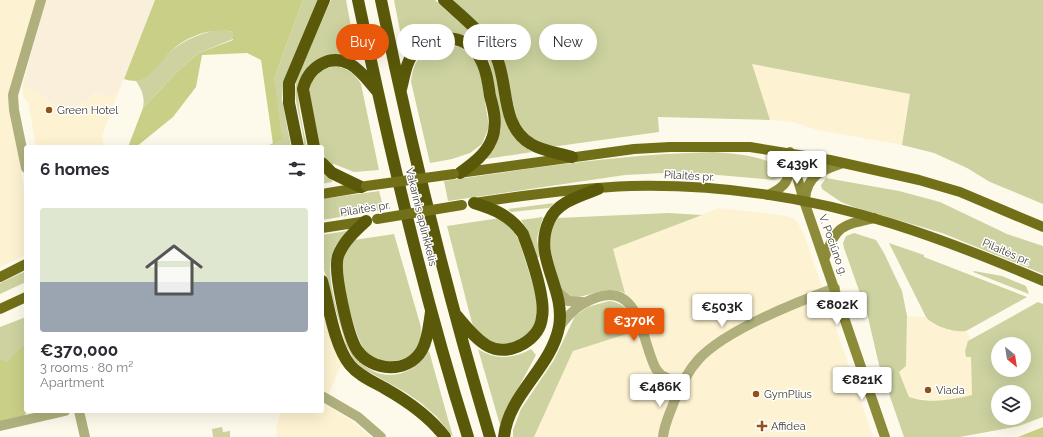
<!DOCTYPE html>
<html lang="en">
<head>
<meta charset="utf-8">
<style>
	body { margin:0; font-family:Raleway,sans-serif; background:#f2f2f3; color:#2b2b33; height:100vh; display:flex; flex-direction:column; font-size:15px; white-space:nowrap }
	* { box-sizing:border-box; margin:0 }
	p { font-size:13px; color:#7c7c81 }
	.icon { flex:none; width:22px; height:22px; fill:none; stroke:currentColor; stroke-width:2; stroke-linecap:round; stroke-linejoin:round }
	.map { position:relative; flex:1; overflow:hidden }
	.side { position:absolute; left:24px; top:145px; width:300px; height:268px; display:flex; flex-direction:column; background:#fff; border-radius:4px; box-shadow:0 4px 16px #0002 }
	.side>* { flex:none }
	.banner { position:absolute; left:336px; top:24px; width:380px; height:36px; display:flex; gap:8px }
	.needle { width:26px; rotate:150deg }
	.fabs { position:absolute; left:991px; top:337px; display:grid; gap:8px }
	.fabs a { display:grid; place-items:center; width:40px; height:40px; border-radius:50%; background:#fff; box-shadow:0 4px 16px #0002; font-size:20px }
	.price { position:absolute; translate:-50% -34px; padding:0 9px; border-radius:4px; background:#fff; color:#222; font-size:13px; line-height:26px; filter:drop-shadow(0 1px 2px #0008) }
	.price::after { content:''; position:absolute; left:50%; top:24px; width:12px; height:9px; margin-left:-6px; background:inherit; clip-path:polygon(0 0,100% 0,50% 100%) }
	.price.active { background:#ea580c; color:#fff }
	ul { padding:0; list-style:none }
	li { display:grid; align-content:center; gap:8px; height:212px; padding:0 16px }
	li+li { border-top:1px solid #e1e1e2 }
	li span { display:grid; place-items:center; height:124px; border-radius:4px; color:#555 }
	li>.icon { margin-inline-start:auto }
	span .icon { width:72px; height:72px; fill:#fffc; stroke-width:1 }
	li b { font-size:17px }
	h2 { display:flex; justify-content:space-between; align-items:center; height:48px; padding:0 16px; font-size:17px }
	.chip { padding:0 14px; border-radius:18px; background:#fff; box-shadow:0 4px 16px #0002; font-size:14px; line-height:36px }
	.chip.active { background:#ea580c; color:#fff }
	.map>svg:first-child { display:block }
</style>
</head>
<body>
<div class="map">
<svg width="1043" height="437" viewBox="0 0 1043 437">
	<rect width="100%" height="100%" fill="#fefaeb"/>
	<path fill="#fdf3d2" d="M0,0H37L12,121L26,199V255L0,267Z
		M751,64L910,94L902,145L817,130L793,122L770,120Z
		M22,87L37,92L65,113L94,92L111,97L119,91L102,136L104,147H36L28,102L23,97Z
		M719,208L774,214L791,217L796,220L804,234L873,437H534L573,351L636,331L613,249Z
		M322,300L342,363L328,395L322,392Z
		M907,316L926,317L932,322L954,330L966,331L971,339L968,341L971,357L972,395L947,401L916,399L909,397L899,372L906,366Z
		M322,403L354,422L371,437H277L276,428L281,411H322Z"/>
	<path fill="#faefda" d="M46,0H155L119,91L111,97L94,92L91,98L65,113L37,92L22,87Z"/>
	<path fill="#cdd2a0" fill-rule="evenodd" d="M303,0H318L283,86L282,99L291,147H266L273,143L275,97L274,79Z
		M331,0H346L357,59L356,60C348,54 335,53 326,56C284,70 301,115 307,147H304C304,123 291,103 297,78Z
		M394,0H435C451,16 481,37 490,57C507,93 492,126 532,152L486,159L496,145L501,129V121L490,64L483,50L477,43L467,38L446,32L425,38L405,57Z
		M453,0H1043V204L990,182L967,168L934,153L902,145L910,94L752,64L770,120L658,117L659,132L551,147L544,145L527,135L518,123L500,49L490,35Z
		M220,29L233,32V39L199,53L179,70L143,108C145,97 142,90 136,81C151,75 159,62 171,51C185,39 203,33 220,29Z
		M446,44L460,47L467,52L476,62L481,76L489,127L482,144L470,153L452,159L430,163L411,82C413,59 424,48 446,44Z
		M335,66C347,68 355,73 361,84L379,170L354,172L334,164L331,165L325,158L322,147H319C313,118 293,75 335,66Z
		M713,152C728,153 780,156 782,175L781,178L774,180L683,172L625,175L448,201L444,181C533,168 623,154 713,152Z
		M322,172L332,180V182L322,184Z
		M826,178L899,191L940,202L1007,234L1043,246V274L942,233L854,207L841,202L822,189L821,185Z
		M379,191L384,210L322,220V199Z
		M554,203L549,208L511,212L508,209Z
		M669,213L702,215L613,249L625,293C604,285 593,296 572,298C570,296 566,295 564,293C557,285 549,249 550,239C550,231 553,225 557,218Z
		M543,217L537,238L539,257L537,258L529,233L521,220Z
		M500,218L514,232L519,240C524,259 538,293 537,312C535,349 489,355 472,323L447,226Z
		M346,231L345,235C314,259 340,316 349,347C368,382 407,385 429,351L453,437L437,417L421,403L405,392L362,368L354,360L346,345L322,263V235Z
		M854,233L876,240L884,253L902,291L907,316L906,366L899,372L909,397C930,404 951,400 972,395L971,357H966L965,351L968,341L1038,302L1043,304V417L1019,426L960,437H904L879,365L867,313L844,248L843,243L846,236ZM998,344H1024V370H998ZM998,392H1024V418H998Z
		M394,234L421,327C421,349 413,360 391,361C381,362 373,359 366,352C357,343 341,281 341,267C341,256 348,248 354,240Z
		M889,243L924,255V257L1027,297L966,331C955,333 933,326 926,317Z
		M26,271V282L0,294V283Z
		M974,271L1002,276L1026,286L1029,294L973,272Z
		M609,301C627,303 631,315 636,331L573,351L534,437H513V430L521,409L554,360L575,316L588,307Z
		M26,317V342L15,354V366L0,365V327Z
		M478,349C495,360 513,359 531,349L536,355L508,407L500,425Z
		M222,427L223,432L230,431V437H213L212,429Z"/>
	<path fill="#c9cf86" d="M155,0H303L274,79L282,139L273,144L261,60L247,53L202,55L196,87L173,117L136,147H128L143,108L179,70L199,53L233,40V32C212,27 187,36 171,51C161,61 150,79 136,81C132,81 127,80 124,79Z
		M26,342L27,412L23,417L0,423V359L7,362Z
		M1043,427V437H1018Z"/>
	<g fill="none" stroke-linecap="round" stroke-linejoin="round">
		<path stroke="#afb07d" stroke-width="10" d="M26,168L14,110L13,95L41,0
			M557,291L568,301L583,302
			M558,329C569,313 580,303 598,297C641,283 642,344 656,369L661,375L681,385
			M322,396L358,417L381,437
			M79,411L85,437
			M0,426L65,411
			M663,437C664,425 670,413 674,402C680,387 687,372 698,360C725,330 797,302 835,288"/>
		<path stroke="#8c8b39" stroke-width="10" d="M790,152L804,201L885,437
			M768,195C787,186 789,181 790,160
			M805,199C807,175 822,170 843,163
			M825,257C836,225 843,225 874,218"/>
		<path stroke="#717018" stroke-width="10" d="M459,173L634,149L670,147H750L830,160L919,180L960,192L1043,227
			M322,194L364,187
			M474,203C526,195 578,188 631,186C718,184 810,197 893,224C944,240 994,260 1043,281
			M322,228L367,221
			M0,277L26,264
			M0,309L26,297"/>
		<path stroke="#5a590a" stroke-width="12" d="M358,0C389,147 423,294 468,437
			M381,0C411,147 447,293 490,437
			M444,0C461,16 485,34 496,56C509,84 500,126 531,144C542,151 559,153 572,157
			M401,89C404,79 405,66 411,57C427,34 462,31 478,55C486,67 488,82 490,96C494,110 498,126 491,141C485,155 472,164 460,173
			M298,147L289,103V83L324,0
			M314,147L303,89C308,68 329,53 350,64C361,70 369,82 377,91
			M322,163L332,173L361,187
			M366,221C355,231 343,242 338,256C333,272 348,336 357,350C372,372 408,374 422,350C428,339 429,325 431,312
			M322,281C329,306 334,345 350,365C359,376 374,382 386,389C409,402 429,416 445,437
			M457,316C476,338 492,361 523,344C533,338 541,329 542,317C546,298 530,253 523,234C511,216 494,209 474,203
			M504,437C508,395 551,368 559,327C566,287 532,258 549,221C557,202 580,196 598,189"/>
		<path stroke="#717018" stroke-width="10" d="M366,186L454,174
			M377,219L462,205"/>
	</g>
	<g fill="#915219" stroke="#fff" stroke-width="1.5">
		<circle cx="49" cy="110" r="4"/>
		<circle cx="928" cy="390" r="4"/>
		<circle cx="756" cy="394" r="4"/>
		<path d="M760 420h4v4h4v4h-4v4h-4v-4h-4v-4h4z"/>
	</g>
	<g text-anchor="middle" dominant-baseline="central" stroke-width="3" stroke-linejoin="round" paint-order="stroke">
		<g font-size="11" fill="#3f3c32" stroke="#fff" text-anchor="start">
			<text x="57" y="110">Green Hotel</text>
			<text x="936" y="390">Viada</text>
			<text x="764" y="394">GymPlius</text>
			<text x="771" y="426">Affidea</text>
		</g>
		<g font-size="11" fill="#3f3c32" stroke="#fff">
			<text transform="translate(689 176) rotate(3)">Pilaitės pr.</text>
			<text transform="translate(365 209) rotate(-9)">Pilaitės pr.</text>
			<text transform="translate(421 217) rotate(76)">Vakarinis aplinkkelis</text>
			<text transform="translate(833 245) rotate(70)">V. Pociūno g.</text>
			<text transform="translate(1006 252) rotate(23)">Pilaitės pr.</text>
		</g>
	</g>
</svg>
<div class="fabs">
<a><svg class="needle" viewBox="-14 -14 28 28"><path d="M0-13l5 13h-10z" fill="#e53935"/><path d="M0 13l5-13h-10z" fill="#7c7c81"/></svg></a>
<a><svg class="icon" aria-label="layers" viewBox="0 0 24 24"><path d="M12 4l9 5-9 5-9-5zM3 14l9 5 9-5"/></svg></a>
</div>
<b class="price" style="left:797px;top:185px">€439K</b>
<b class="price" style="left:837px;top:326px">€802K</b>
<b class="price" style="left:722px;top:328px">€503K</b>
<b class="price active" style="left:634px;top:342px">€370K</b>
<b class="price" style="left:862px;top:401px">€821K</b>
<b class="price" style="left:660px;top:408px">€486K</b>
<div class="banner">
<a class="chip active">Buy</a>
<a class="chip">Rent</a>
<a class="chip">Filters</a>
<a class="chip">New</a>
</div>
<section class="side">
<h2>6 homes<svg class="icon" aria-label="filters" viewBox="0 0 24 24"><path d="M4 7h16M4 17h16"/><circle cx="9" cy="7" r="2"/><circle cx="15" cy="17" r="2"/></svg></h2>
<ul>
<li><span style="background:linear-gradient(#dfe7d0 60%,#9aa5b1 0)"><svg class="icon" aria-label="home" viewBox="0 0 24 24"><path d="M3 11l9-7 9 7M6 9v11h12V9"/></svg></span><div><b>€370,000</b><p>3 rooms · 80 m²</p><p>Apartment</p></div></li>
</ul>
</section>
</div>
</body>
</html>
